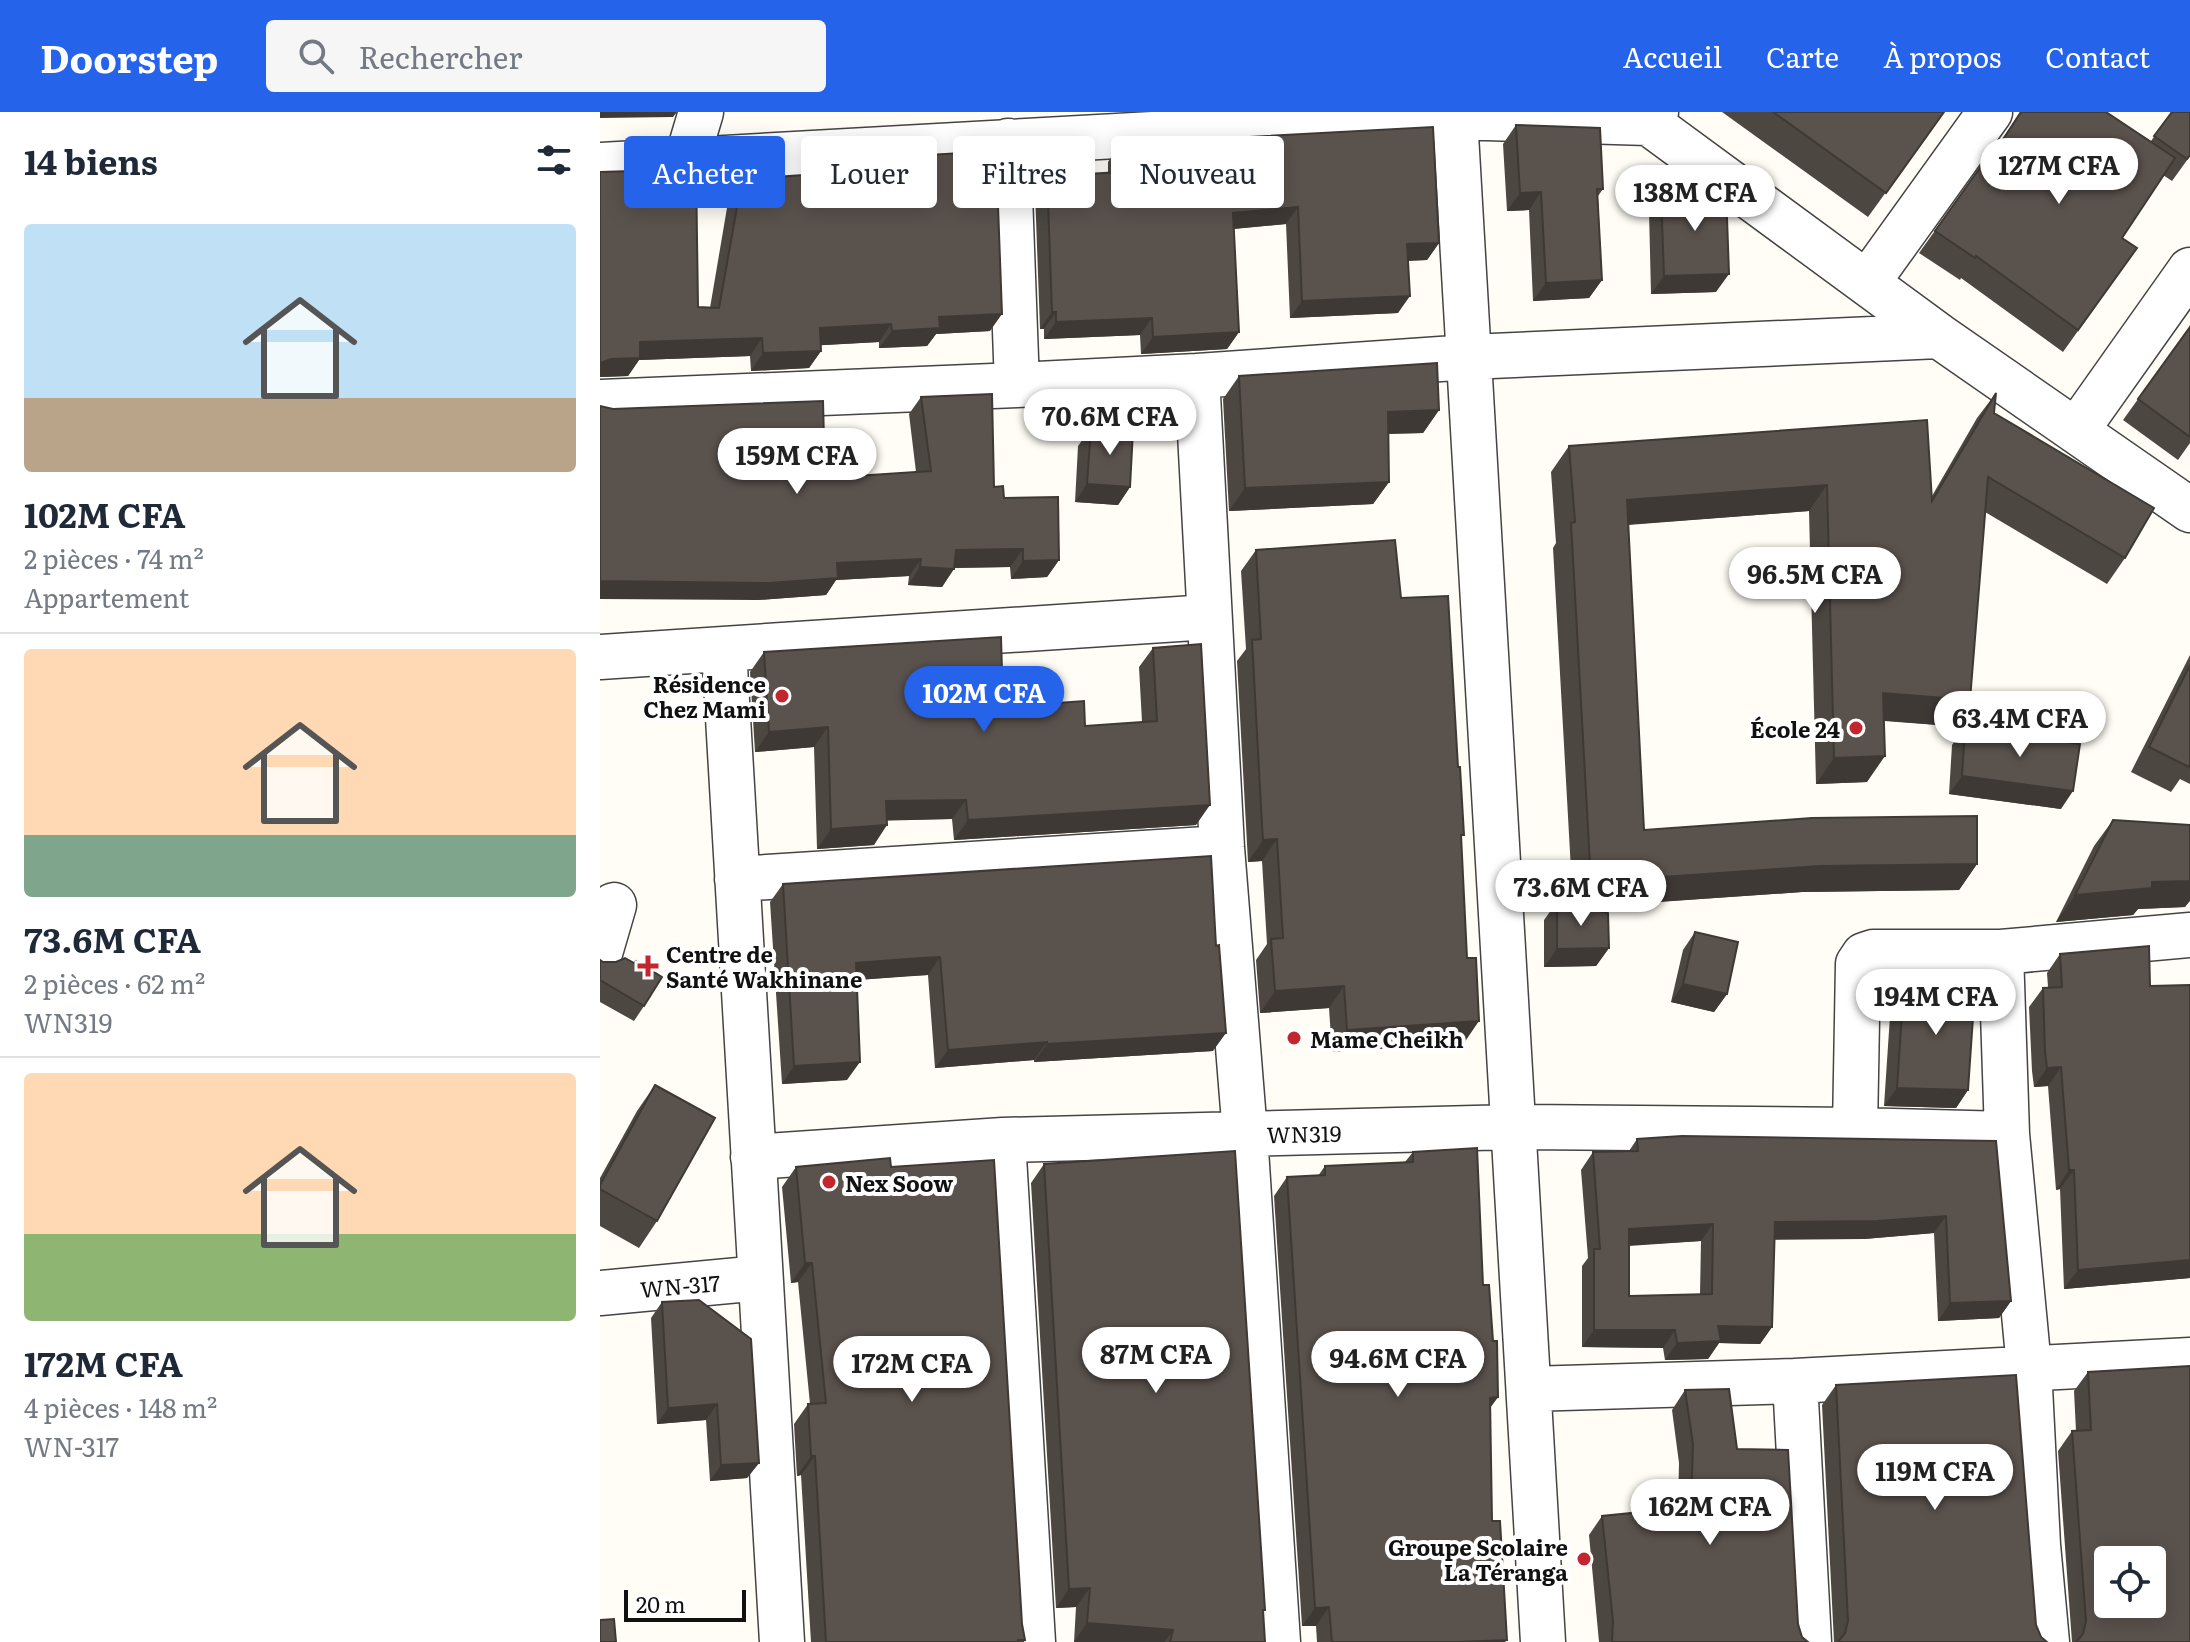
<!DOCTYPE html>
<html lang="fr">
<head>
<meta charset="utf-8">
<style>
	body { margin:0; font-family:Literata,serif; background:#f6f6f7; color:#1f2937; height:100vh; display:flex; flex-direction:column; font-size:30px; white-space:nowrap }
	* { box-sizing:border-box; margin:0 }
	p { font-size:26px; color:#747a83 }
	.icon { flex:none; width:44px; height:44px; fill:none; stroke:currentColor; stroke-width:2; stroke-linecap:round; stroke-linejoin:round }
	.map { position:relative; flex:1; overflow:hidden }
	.sheet { display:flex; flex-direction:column; background:#fff; width:600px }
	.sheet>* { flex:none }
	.hud { position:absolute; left:24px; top:24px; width:760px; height:72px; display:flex; gap:16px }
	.buttons { position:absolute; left:1494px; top:1434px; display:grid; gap:16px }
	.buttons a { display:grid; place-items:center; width:72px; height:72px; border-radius:8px; background:#fff; box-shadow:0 4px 20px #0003; font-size:40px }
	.scale { position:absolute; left:24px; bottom:20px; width:122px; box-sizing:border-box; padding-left:8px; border:4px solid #111; border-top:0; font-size:22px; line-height:28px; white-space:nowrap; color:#111; -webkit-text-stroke:6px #fff; paint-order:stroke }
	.price { position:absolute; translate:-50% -68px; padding:0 18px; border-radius:28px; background:#fff; color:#222; font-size:26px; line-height:52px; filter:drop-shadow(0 2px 4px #0008) }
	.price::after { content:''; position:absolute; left:50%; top:48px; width:24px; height:18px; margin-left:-12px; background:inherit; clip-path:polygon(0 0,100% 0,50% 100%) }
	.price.current { background:#2563eb; color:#fff }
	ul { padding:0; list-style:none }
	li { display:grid; align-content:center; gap:16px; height:424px; padding:0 24px }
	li+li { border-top:2px solid #e0e1e3 }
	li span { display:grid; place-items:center; height:248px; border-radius:8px; color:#555 }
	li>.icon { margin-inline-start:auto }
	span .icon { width:144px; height:144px; fill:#fffc; stroke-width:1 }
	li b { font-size:34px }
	h2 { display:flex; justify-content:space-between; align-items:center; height:96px; padding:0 24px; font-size:34px }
	.pill { padding:0 28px; border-radius:8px; background:#fff; box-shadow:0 4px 20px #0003; font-size:28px; line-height:72px }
	.pill.current { background:#2563eb; color:#fff }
	header { display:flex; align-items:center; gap:48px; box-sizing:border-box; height:112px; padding:0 40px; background:#2563eb; color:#fff }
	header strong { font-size:38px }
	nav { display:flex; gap:44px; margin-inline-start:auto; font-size:28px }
	.search { width:560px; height:72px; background:#f6f6f7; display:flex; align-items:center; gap:20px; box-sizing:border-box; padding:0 28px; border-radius:8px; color:#747a83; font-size:30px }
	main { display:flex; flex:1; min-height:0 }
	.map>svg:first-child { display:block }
</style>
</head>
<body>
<header>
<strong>Doorstep</strong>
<div class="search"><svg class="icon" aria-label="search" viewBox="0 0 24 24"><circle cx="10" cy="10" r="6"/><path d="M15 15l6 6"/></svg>Rechercher</div>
<nav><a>Accueil</a><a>Carte</a><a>À propos</a><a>Contact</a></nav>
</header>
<main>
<section class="sheet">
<h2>14 biens<svg class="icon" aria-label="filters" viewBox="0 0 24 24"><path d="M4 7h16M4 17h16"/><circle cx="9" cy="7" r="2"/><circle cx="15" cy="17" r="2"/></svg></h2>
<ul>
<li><span style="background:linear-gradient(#bfe0f5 70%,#b9a48a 0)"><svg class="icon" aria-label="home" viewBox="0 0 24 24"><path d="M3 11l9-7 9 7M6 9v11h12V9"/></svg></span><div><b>102M CFA</b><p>2 pièces · 74 m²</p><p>Appartement</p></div></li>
<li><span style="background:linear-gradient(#ffd9b3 75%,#7fa58c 0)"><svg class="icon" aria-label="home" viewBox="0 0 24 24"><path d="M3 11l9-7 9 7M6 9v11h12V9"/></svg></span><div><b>73.6M CFA</b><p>2 pièces · 62 m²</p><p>WN319</p></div></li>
<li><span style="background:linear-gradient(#ffd9b3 65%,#8fb573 0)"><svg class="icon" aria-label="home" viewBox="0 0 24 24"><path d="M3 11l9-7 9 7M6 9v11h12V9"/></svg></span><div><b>172M CFA</b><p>4 pièces · 148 m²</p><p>WN-317</p></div></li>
</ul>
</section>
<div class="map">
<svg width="1590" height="1530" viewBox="0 0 1590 1530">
	<rect width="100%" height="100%" fill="#fffdf5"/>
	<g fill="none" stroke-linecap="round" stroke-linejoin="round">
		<g stroke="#444" stroke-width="47">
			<path id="minor" d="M844,0L855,5L943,1530
				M1034,0L1339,224L1590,398
				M408,29L417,273
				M87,47L101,0
				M0,53L855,5L1048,11L1056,0
				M1267,171L1390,0
				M597,264L622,736L645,1022L678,1530
				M0,290L417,273L597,264L869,245L1339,224
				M1476,319L1590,158
				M124,537L182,1530
				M0,545L609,505
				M137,767L622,736
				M1401,840L1407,1022L1429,1255L1438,1433L1447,1530
				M0,841L14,793
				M1255,1018L1258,852L1264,843L1273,840H1401L1590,823
				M403,1028L433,1530
				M153,1045L403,1028L913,1015L1255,1018L1407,1022
				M0,1181L160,1166
				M1195,1269L1209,1530
				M929,1277L1195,1269L1590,1248"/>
		</g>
		<use href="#minor" stroke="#fff" stroke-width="44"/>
	</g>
	<path fill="#4d4742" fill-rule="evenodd" d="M1122,0H1344L1268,105Z
		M1420,0H1506L1551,29L1571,1L1570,0H1590V44L1572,69L1563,63L1522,126L1537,136L1463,240L1361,166L1360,168L1319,141L1394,36L1396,37Z
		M916,13L1003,77L998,84L1002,168L989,186L933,189L929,98L907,99L903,32Z
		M520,32L839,131L827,148L808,149L798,201L690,206L686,112L634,117L639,220L627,237L541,242L540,223L444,227V217H440L435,79L447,62L452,64L508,61V50Z
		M277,46L390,219L336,222L327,234L279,236V230L221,233V239L209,256L151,259L150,244L39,248L28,264L0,265V60L98,195L110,196L129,84L142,67L216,62L220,57L275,49Z
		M1061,81L1116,180L1051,182L1049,99Z
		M1590,215V331L1578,348L1523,308Z
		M639,264L839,298L823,321L788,322L789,370L773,392L629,399L623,287Z
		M1396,281L1394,301L1525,446L1507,472L1385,400L1370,588L1351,614L1284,609L1267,670L1216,672L1209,399L1028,413L1044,718L1377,752L1359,778L1202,780L981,795L1009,836L996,854L944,855V808L957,790L973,794L953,436L956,431L951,360L969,334L1332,384L1377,306Z
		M550,282L581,311L575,320L545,321L544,292Z
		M321,285L394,375L459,448L447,465L411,467L410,455L354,456L342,475L308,473L309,464L236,468L226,483L157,488L225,366L316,360L309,302Z
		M491,316L530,375L518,393L475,390L478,334Z
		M656,438L801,486L861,728L864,931L732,940L729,896L660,901L656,848L667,832L662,749L648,750L637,549L646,537L641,459Z
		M553,536L596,713L354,728L352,707L287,708L274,733L217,737L214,635L155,640L150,560L164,540L485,614L542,610L539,555Z
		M1590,543V672L1580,667L1571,680L1531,660Z
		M1365,615L1461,697L1349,682L1352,633Z
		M1513,708L1585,795L1538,797L1533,803L1456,810L1494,734Z
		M183,772L613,939L434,950V948L335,956L328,863L308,864L257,868L247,968L182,972L170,790Z
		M1095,820L1127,882L1114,900L1071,890L1083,838Z
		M1460,842L1550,874L1590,1166L1464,1177L1460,1077L1456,1078L1448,974L1434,975L1432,959L1429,895L1443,876L1448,875L1447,861Z
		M0,848L44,894L34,909L0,890Z
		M1304,871L1368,978L1356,996L1284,994L1291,889Z
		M55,973L57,1109L39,1136L0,1114V1066L37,999Z
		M1037,1027L1396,1029L1411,1189L1399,1206L1338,1209L1334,1121L1264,1127H1174L1172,1215L1160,1232L1119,1231L1108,1247L1065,1248L1063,1236L982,1235V1154L988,1146L981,1058L993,1040L1029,1039ZM1101,1129L1100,1182L1029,1184V1134Z
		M813,1040L883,1173L898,1285L890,1296L892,1409L905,1530H717L716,1514H702L674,1084L687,1065L718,1064L725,1054L805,1050Z
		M444,1052L663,1500L665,1530H474L476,1495L456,1496L431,1071Z
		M196,1055H291L422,1512L425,1528L424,1530H211L201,1363L197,1364L194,1312L208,1292H210L198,1170L191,1171L182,1075Z
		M62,1190L159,1351L147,1366L110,1369L106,1308L57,1312L51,1206Z
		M1488,1260L1590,1530H1472L1458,1339L1472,1319H1476L1474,1279Z
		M1236,1273L1436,1513L1441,1525L1447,1530H1234L1222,1293Z
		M1085,1278L1137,1337L1202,1525L1208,1530H999L989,1423L1002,1404L1078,1396L1079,1351L1072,1298Z"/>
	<path fill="#3f3936" d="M0,0H77L73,5L0,6Z
		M941,80L929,98L907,99L920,81Z
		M698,95L686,112L621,118L633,101Z
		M839,131L827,148L795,149L807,132Z
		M1129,162L1116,180L1051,182L1064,164Z
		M1002,168L989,186L933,189L946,171Z
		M810,184L798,201L690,206L702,189Z
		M452,200H456L444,217H440Z
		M402,202L390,219L336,222L327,234L279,236L292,219L339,205Z
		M552,206L540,223L444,227L456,210Z
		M291,212L279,230L208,234L220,216Z
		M639,220L627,237L541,242L553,225Z
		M162,226L150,244L39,248L28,264L0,265V251L40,230Z
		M221,239L209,256L151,259L163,241Z
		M839,298L823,321L772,322L788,300Z
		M581,311L575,320L545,321L552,312Z
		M789,370L773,392L629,399L645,376Z
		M487,372L530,375L518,393L475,390Z
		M1227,373L1209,399L1008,414L1027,388Z
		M423,437L410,455L343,456L356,438Z
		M321,447L309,464L236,468L226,483L157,488L0,487V469L237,451Z
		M459,448L447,465L411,467L423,449Z
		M320,455L354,457L342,475L308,473Z
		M1283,581L1370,588L1351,614L1265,607Z
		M228,615L214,635L155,640L169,620Z
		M1285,644L1267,670L1216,672L1234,646Z
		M1362,664L1473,679L1461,697L1349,682Z
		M366,688L352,707L272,709L286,689Z
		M610,693L596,713L354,728L368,708Z
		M287,713L274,733L217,737L231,717Z
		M677,727L662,749L648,750L663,728Z
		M1377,752L1359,778L1202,780L973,796L991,770L1220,754Z
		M1590,769V789L1585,795L1538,797L1533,803L1456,810L1475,783L1552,770Z
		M1009,836L996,854L944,855L957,837Z
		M340,845L328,863L243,869L256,851Z
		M1083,872L1127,882L1114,900L1071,890Z
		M744,874L729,896L660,901L675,879Z
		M879,909L864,931L732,940L747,918Z
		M626,921L613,939L434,950L447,932Z
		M447,930L434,948L335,956L348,938Z
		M260,950L247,968L182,972L194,954Z
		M1461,955L1448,974L1434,975L1447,956Z
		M1297,976L1368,978L1356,996L1284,994Z
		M1469,1058H1474L1460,1077L1456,1078Z
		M1346,1104L1334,1121L1264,1127L1163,1128L1175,1110Z
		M1113,1112L1101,1129L1017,1134L1029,1117Z
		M1590,1148V1166L1464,1177L1478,1158Z
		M205,1151H212L198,1170L191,1171Z
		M1411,1189L1399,1206L1338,1209L1350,1191Z
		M1118,1214L1172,1215L1160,1232L1119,1231L1108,1247L1065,1248L1077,1231Z
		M994,1218H1075L1063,1236L982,1235Z
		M898,1285L884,1304L890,1286Z
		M117,1292L106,1308L57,1312L68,1296Z
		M211,1344H215L201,1363L197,1364Z
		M159,1351L147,1366L110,1369L121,1353Z
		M490,1476L476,1495L456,1496L469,1477Z
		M729,1495L716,1514H702L715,1496Z
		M487,1511L573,1518L565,1530H474Z
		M907,1528L905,1530H858Z"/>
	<path fill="#5a524d" stroke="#3f3936" stroke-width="2" fill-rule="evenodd" d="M1173,0H1344L1286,81Z
		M1421,0H1506L1575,46L1522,126L1537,136L1478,218L1376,144L1375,146L1335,119L1394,36L1396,38Z
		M1572,0H1590V43L1587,47L1554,24Z
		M916,13L1000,16L1003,77H997L1002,168L946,171L941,80L920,81Z
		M833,15L839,131L807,132L810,184L702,189L698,95L633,101L639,220L553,225L552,206L456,210V200H452L447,62L452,61V64L521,60L520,32Z
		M396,39L402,202L339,205L340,216L292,219L291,212L220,216L221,239L163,241L162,226L40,230V246L11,247L0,251V60L96,57L98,195L119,196L142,67L220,62V57L277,48V46Z
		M1126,78L1129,162L1064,164L1061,81Z
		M1590,215V325L1538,287Z
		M837,251L839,298L788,300L789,370L645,376L639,264Z
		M580,281L581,311L552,312L550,282Z
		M1396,281L1394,301L1554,396L1525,446L1388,365L1370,588L1283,581L1285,644L1234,646L1227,373L1027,388L1044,718L1212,706L1377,704V752L1220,754L991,770L971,411L975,410L969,334L1327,308L1332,389Z
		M392,282L394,375L403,374L404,386L458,385L459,448L423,449V437L356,438L354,457L320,455L321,447L237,451L238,466L169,471L0,469V294L13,297L223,289L225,366L331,359L321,285Z
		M491,316L533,318L530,375L487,372Z
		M795,428L801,486L848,484L858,655H860L864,723H861L867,846H876L879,909L747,918L744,874L675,879L671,827L683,826L677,727L663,728L662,713L652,528L661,527L656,438Z
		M401,525L403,595L484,589L485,614L557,609L553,536L601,532L610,693L368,708L366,688L286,689L287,713L231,717L228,615L169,620L164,540Z
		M1590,553V652L1589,655L1549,635Z
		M1365,615L1480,632L1473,679L1362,664Z
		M1513,708L1590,713V769L1552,770V776L1475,783Z
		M611,744L616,834L619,833L626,921L447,932V930L348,938L340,845L321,846L256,851L260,950L194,954L183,772Z
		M957,790L1008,801L1009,836L957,837Z
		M1095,820L1138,830L1127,882L1083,872Z
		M1549,834L1550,874L1590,873V1148L1478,1158L1474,1058H1469L1461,955L1447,956L1445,940L1443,876L1462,875L1460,842Z
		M25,846L34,851L36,849L62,865L44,894L0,868V848L3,850H16Z
		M1304,871L1375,876L1368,978L1297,976Z
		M55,973L115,1006L57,1109L0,1077V1073Z
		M1082,1024L1396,1029L1411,1189L1350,1191L1346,1104L1277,1109L1175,1110L1172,1215L1118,1214L1121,1229L1077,1231L1075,1218H994V1137H1000L993,1040L1038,1039L1037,1027ZM1113,1112L1112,1182L1029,1184V1117Z
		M877,1036L883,1173H889L893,1229H897L898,1285L890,1286L892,1409H900L907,1528L858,1530H732L729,1495L715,1496L687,1065L725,1063V1054L813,1050V1040Z
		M635,1039L665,1498H663L665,1530H570L573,1518L487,1511L490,1476L469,1477L444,1052Z
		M290,1046L291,1055L394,1048L422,1512L425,1528H418V1530H226L215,1344H211L208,1292L226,1291L212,1151H205L196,1055Z
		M99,1188L151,1227L159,1351L121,1353L117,1292L68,1296L62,1190Z
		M1590,1254V1530H1476L1483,1522L1486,1509L1472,1319L1491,1318L1488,1260ZM1508,1448H1552V1492H1508Z
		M1416,1263L1436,1513L1441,1525L1447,1530H1238L1245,1521L1248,1509L1236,1273Z
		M1129,1277L1137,1337L1188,1338L1198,1512L1202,1525L1208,1530H1012L1013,1509L1002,1404L1091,1395L1093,1332L1085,1278Z
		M14,1507L16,1530H0V1508Z"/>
	<g fill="#c4262e" stroke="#fff" stroke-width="3">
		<circle cx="182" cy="584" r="8"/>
		<circle cx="1256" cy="616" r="8"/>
		<path d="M44 842h8v8h8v8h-8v8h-8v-8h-8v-8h8z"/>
		<circle cx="694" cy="926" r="8"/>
		<circle cx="229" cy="1070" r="8"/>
		<circle cx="984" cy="1447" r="8"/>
	</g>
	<g text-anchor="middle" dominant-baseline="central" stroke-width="8" stroke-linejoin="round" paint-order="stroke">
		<g font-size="22" font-weight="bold" fill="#111" stroke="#fff" text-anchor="end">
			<text x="166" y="571">Résidence<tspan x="166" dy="25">Chez Mami</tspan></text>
			<text x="1240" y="616">École 24</text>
			<text x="66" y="841" text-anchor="start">Centre de<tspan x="66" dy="25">Santé Wakhinane</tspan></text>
			<text x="710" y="926" text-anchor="start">Mame Cheikh</text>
			<text x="245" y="1070" text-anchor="start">Nex Soow</text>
			<text x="968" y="1434">Groupe Scolaire<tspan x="968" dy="25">La Téranga</tspan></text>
		</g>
		<g font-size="22" fill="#111" stroke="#fff">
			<text transform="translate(704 1021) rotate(-1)">WN319</text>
			<text transform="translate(80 1173) rotate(-5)">WN-317</text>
		</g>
	</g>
</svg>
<div class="buttons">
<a><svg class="icon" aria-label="locate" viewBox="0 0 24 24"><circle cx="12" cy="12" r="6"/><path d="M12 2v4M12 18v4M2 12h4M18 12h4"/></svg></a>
</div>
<div class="scale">20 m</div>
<b class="price" style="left:1459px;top:94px">127M CFA</b>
<b class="price" style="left:1095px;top:121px">138M CFA</b>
<b class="price" style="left:510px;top:345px">70.6M CFA</b>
<b class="price" style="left:197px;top:384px">159M CFA</b>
<b class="price" style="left:1215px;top:503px">96.5M CFA</b>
<b class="price current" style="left:384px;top:622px">102M CFA</b>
<b class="price" style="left:1420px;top:647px">63.4M CFA</b>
<b class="price" style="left:981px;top:816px">73.6M CFA</b>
<b class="price" style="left:1336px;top:925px">194M CFA</b>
<b class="price" style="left:556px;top:1283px">87M CFA</b>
<b class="price" style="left:798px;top:1287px">94.6M CFA</b>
<b class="price" style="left:312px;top:1292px">172M CFA</b>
<b class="price" style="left:1335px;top:1400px">119M CFA</b>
<b class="price" style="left:1110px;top:1435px">162M CFA</b>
<div class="hud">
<a class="pill current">Acheter</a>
<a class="pill">Louer</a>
<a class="pill">Filtres</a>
<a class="pill">Nouveau</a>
</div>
</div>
</main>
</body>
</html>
